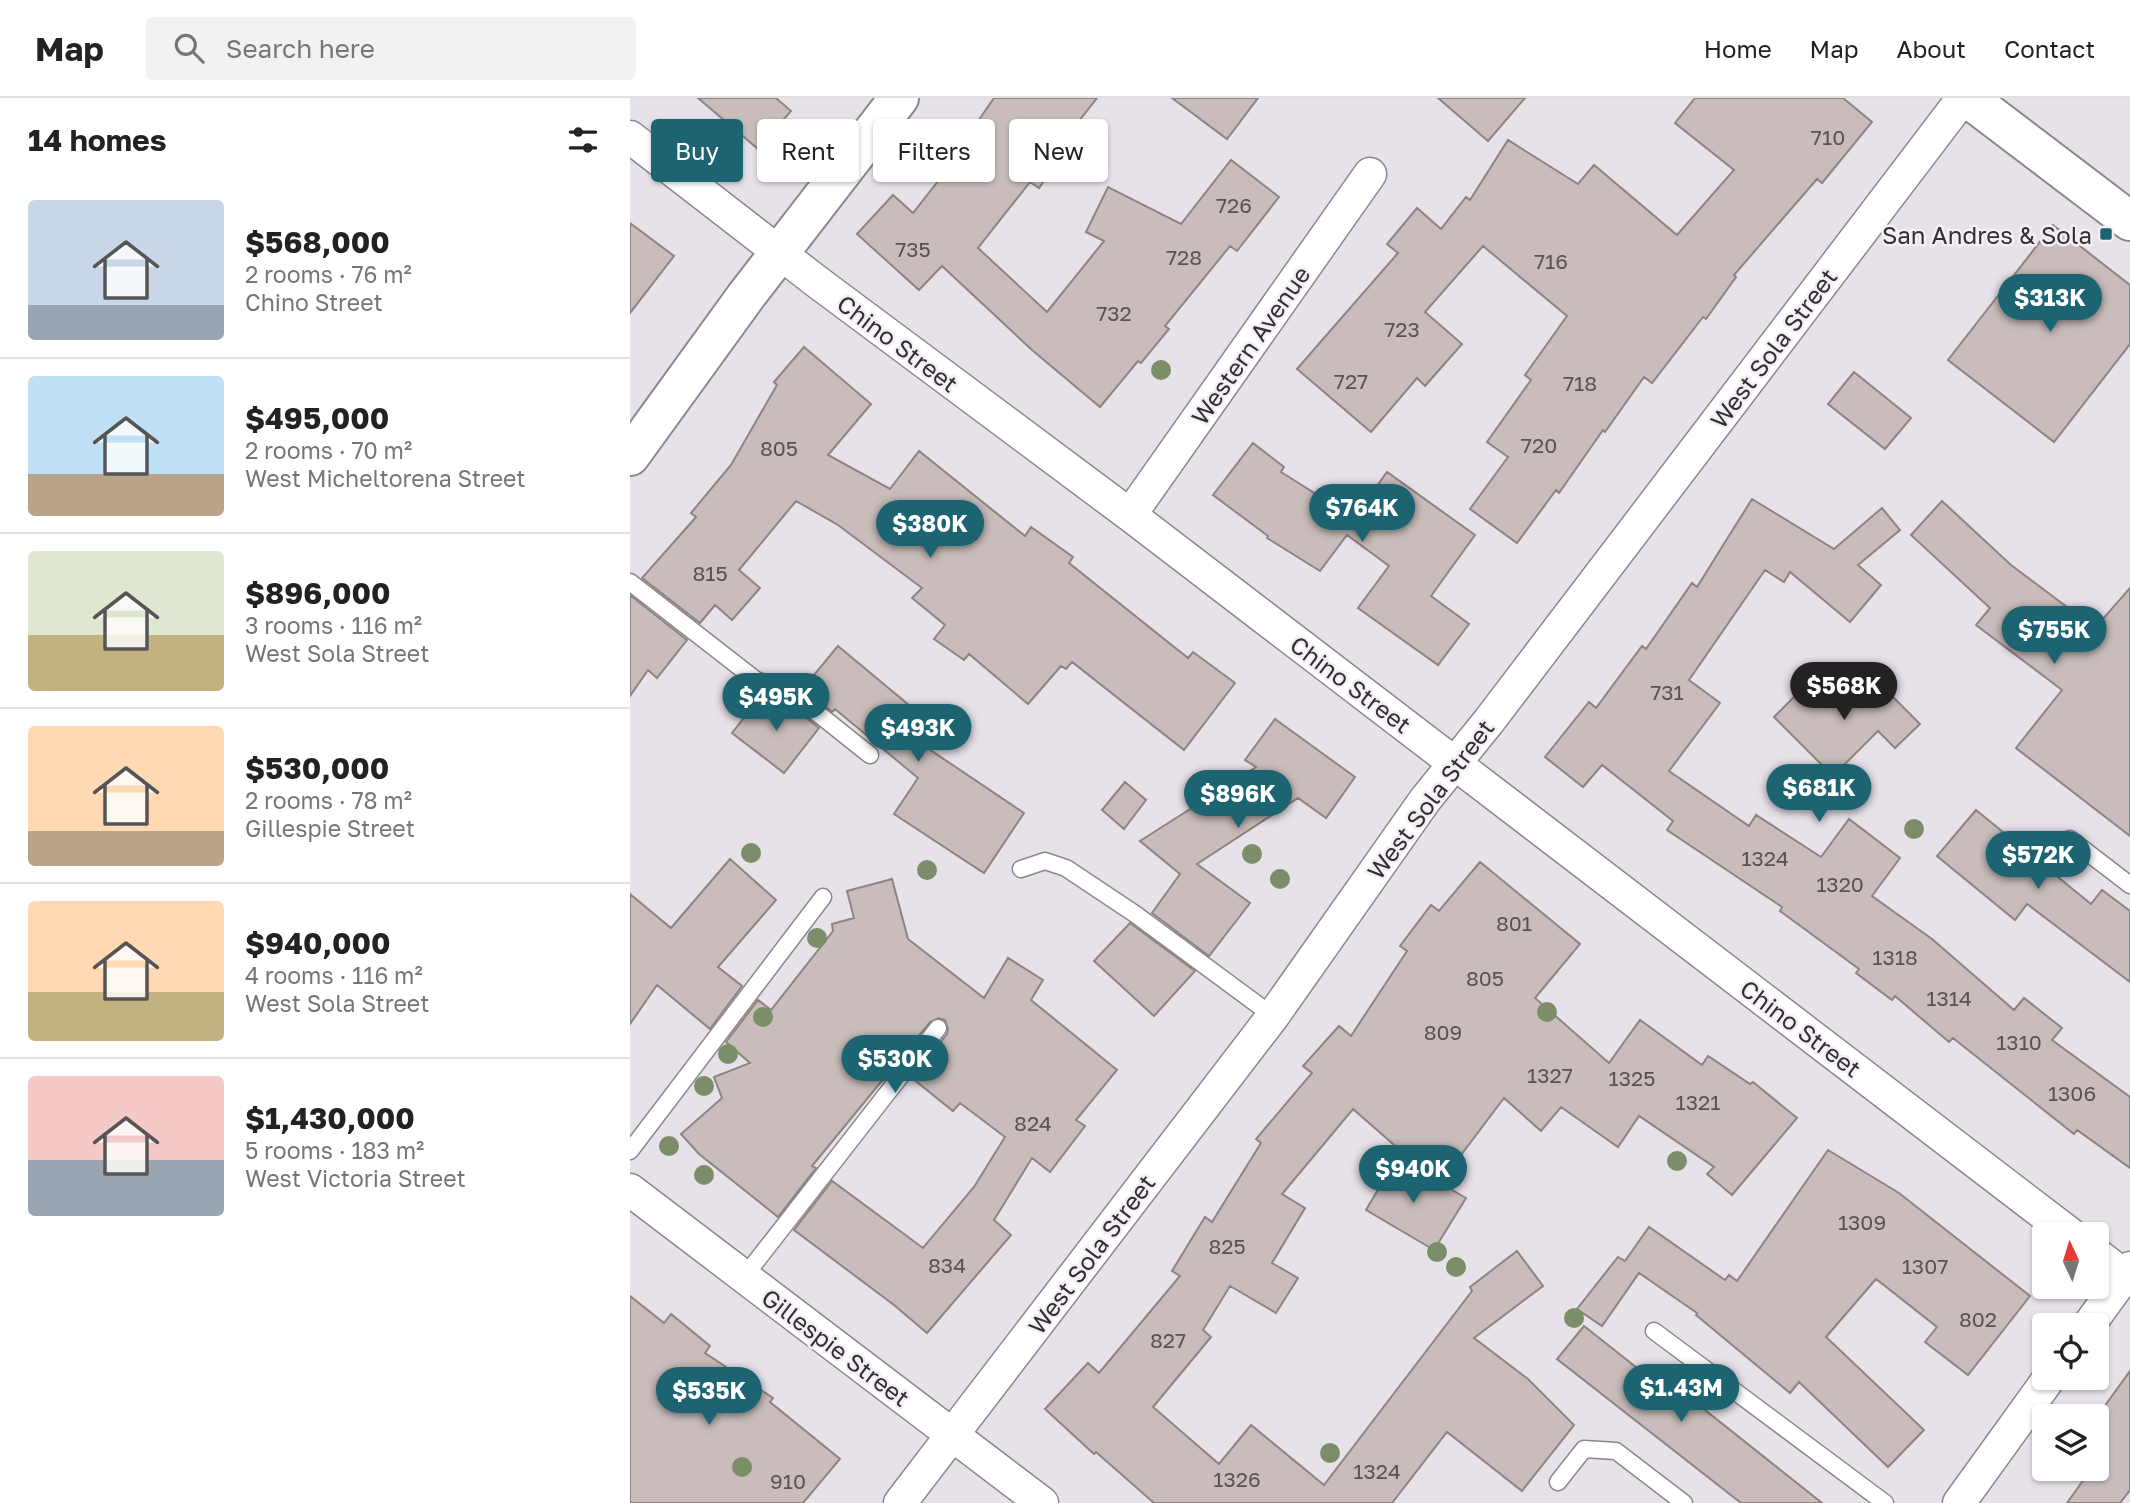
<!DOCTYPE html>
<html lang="en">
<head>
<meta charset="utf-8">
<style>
	body { margin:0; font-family:"Golos Text",sans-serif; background:#f2f2f2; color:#222; height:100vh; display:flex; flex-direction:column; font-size:26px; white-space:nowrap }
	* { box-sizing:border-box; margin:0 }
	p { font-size:23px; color:#767676 }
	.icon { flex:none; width:38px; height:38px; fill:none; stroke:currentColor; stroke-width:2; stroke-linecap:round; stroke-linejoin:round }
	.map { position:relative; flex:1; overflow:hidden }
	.panel { display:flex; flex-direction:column; background:#fff; width:630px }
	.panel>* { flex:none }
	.banner { position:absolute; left:21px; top:21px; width:665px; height:63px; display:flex; gap:14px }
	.needle { width:46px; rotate:356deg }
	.buttons { position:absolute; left:1402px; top:1124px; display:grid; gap:14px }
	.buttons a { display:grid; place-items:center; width:77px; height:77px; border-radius:7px; background:#fff; box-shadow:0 2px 5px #0004; font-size:35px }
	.price { position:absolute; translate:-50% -60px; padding:0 16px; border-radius:24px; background:#1d6473; color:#fff; font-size:23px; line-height:46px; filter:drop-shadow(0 2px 4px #0008) }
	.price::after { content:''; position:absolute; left:50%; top:42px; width:21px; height:16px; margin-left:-10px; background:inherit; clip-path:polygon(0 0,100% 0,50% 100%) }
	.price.on { background:#222; color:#fff }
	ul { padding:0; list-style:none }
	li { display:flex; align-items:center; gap:21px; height:175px; padding:0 28px }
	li+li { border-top:2px solid #e0e0e0 }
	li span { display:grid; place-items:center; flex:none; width:196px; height:140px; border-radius:7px; color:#555 }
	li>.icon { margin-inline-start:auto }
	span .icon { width:84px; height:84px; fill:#fffc; stroke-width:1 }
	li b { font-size:30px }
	h2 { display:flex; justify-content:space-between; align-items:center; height:84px; padding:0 28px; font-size:30px }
	.chip { padding:0 24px; border-radius:7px; background:#fff; box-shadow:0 2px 5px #0004; font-size:24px; line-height:63px }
	.chip.on { background:#1d6473; color:#fff }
	header { display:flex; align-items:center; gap:42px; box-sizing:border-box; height:98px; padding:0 35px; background:#fff; border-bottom:2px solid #e0e0e0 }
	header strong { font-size:33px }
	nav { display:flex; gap:38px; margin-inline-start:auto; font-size:24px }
	.search { width:490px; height:63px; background:#f2f2f2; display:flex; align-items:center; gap:18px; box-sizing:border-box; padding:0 24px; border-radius:7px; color:#767676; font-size:26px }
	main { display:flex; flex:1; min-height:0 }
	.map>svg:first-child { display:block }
</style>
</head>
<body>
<header>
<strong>Map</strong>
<div class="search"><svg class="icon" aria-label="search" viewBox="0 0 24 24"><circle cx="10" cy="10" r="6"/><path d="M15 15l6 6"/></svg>Search here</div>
<nav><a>Home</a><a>Map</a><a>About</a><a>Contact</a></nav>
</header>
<main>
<section class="panel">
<h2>14 homes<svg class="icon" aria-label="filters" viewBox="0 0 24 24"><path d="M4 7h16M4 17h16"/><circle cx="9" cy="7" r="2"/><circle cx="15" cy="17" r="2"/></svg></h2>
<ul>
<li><span style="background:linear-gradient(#c9d6e8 75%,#9aa5b1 0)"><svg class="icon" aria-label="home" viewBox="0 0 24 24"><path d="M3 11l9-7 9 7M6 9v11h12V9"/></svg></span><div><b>$568,000</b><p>2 rooms · 76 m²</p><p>Chino Street</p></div></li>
<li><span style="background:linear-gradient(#bfe0f5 70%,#b9a48a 0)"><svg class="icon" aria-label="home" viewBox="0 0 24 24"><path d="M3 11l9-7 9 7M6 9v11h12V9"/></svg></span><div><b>$495,000</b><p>2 rooms · 70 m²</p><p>West Micheltorena Street</p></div></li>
<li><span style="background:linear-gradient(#dfe7d0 60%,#c2b280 0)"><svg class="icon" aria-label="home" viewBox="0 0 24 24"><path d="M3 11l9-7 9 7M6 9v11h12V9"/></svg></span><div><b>$896,000</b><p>3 rooms · 116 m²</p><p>West Sola Street</p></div></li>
<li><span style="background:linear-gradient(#ffd9b3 75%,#b9a48a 0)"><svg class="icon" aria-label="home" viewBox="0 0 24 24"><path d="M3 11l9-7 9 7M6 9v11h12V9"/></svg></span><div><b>$530,000</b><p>2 rooms · 78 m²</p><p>Gillespie Street</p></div></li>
<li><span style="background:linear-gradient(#ffd9b3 65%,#c2b280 0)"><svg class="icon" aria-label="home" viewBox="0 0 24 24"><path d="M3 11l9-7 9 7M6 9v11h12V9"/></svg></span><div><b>$940,000</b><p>4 rooms · 116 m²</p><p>West Sola Street</p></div></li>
<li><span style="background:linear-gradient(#f6c9c9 60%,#9aa5b1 0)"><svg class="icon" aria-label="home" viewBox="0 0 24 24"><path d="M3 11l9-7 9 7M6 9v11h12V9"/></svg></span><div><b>$1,430,000</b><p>5 rooms · 183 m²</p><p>West Victoria Street</p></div></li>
</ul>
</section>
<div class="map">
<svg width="1500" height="1405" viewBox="0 0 1500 1405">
	<rect width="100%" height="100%" fill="#e7e1e9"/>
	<path fill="#c8bdba" stroke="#8e8482" stroke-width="2" d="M68,0H146L161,13L128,51Z
		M364,0H467L442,32L446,36L409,90L400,84L348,150L417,214L474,143L456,134L478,89L551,126L601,62L649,99L607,153L600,148L535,228L539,231L511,265L508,263L470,309L402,252L312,168L289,192L227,136L263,97L283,115L348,32L344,29Z
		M542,0H628L597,41Z
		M808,0H895L858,43Z
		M1065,0H1213L1242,24L1192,85L1187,81L1104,177L1106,179L1076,221L1073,219L1022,285L1014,279L975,334L973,332L929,395L926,392L887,445L840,411L878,359L857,344L901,282L895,277L937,218L853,148L795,214L832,246L795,288L787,280L741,334L667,271L768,155L757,146L787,110L811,131L836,99L840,102L878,42L948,86L964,67L1047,137L1104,72L1045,25Z
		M0,125L44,158L0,215Z
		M1423,127L1500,187V246L1424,344L1318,262Z
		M174,249L241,306L198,357L260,391L289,353L395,438L401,429L443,459L439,465L558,560L563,554L605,585L554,652L442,564L436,571L431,568L398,606L339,556L334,562L304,541L315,527L282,500L292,490L208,427L166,403L109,472L130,490L102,522L85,507L70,525L12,480L66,419L61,415L101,367L147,287L144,284Z
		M1224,274L1281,320L1255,351L1198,306Z
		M623,345L654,369L651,374L724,420L757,374L845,437L801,498L839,526L808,567L728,510L759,468L717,437L690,473L637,440L638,438L583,397Z
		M1122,401L1204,451L1252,410L1270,432L1228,467L1251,487L1220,524L1160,474L1154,484L1135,472L1059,582L1090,605L1039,673L1119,728L1126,717L1191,759L1219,721L1270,760L1242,798L1302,841L1384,912L1394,900L1432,930L1422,942L1500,999V1070L1447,1032L1444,1036L1323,940L1319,944L1265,898L1262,902L1226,875L1229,871L1150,813L1152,809L1037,732L1043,723L972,667L953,689L915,659L959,604L966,610L1012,548L1016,551L1062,485L1067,489Z
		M1312,403L1381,467L1465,530L1500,490V738L1386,650L1432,592L1346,527L1360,510L1281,437Z
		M0,497L57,542L27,580L18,572L0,598Z
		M208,548L304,628L290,645L394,715L354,775L264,716L288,680L205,611L202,614L173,590Z
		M1185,578L1216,609L1245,581L1290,626L1265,650L1248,633L1203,678L1144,619Z
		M132,597L153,614L159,606L189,630L154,675L102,635Z
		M645,621L725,679L696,720L668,700L567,766L620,805L579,858L522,815L550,776L510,743L626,669L615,662Z
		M495,684L516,702L494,731L472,712Z
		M1346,712L1461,806L1472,792L1500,813V884L1397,806L1385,822L1307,758Z
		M100,761L146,802L88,869L112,888L80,931L27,887L0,926V796L41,830Z
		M850,764L950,846L905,900L979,965L1010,922L1072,967L1078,958L1120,986L1123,984L1167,1020L1102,1097L1077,1076L1084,1069L1009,1018L988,1049L931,1009L911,1033L874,1000L810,1085L836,1100L804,1152L736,1112L771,1053L723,1011L652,1096L675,1110L642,1165L668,1180L646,1215L600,1188L573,1232L581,1239L523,1309L589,1366L621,1327L694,1387L842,1193L840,1189L887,1153L913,1188L844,1240L898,1281L944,1327L892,1393L817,1334L762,1405H524L466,1354L464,1356L415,1311L458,1265L469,1275L550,1178L542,1173L575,1119L582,1124L631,1045L626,1041L682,975L673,968L709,928L721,938L777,853L770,848L801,807L809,813Z
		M262,781L278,841L354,900L378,860L413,882L401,902L487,972L446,1022L455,1028L420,1074L402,1060L364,1122L381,1137L297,1235L264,1207L164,1132L202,1083L293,1150L344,1089L375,1039L330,1005L323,1013L282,980L317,936L318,931L315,922L309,920L300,924L182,1068L186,1070L148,1119L69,1056L51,1036L92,1000L84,979L120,965L96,944L128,902L141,912L203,833L202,826L224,820L217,793Z
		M500,825L565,873L524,918L464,863Z
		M1198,1052L1269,1095L1400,1198L1338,1277L1295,1244L1307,1229L1246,1181L1196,1239L1294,1332L1258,1369L1169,1284L1160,1295L1066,1217L1067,1215L1009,1175L972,1228L947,1211L988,1159L995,1163L1019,1129L1095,1182L1099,1177L1107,1183Z
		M0,1198L34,1225L41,1216L80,1248L75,1255L143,1300L140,1304L210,1361L173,1405H0Z
		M954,1228L1016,1277L1022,1270L1192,1405H1111L927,1261Z
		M1500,1273V1392L1490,1405H1437L1462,1370H1466V1320Z"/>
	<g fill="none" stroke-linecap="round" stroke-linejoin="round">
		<g stroke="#8c878e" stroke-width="19">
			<path id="service" d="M0,484L126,582L162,595L240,657
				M1440,741L1500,787
				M391,771L415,763L436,770L505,816L643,918
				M0,1053L193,799
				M114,1179L308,930
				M1024,1233L1255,1405
				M928,1384L954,1351L986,1353L1054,1405"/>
		</g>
		<g stroke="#8c878e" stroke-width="35">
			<path id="minor" d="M0,39L186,183L500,417L1440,1136
				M500,417L740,76
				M0,1092L412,1405
				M1466,1156L1500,1182
				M1459,1227L1500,1170
				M270,1405L643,918L795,702L859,623L1333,0
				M1329,1405L1420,1279"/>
		</g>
		<g stroke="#8c878e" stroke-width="42">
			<path id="tertiary" d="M1338,0L1500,123
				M0,358L116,198L269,0"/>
		</g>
		<use href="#service" stroke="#fff" stroke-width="16"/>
		<use href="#minor" stroke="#fff" stroke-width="32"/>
		<use href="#tertiary" stroke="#fff" stroke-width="38"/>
	</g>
	<g fill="#7c8d69">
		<circle cx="531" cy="272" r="10"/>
		<circle cx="1284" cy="731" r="10"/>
		<circle cx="121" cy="755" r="10"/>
		<circle cx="622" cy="756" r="10"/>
		<circle cx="297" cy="772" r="10"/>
		<circle cx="650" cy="781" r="10"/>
		<circle cx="187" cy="840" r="10"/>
		<circle cx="917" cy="914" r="10"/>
		<circle cx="133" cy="919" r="10"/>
		<circle cx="98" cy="956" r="10"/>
		<circle cx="74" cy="988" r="10"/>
		<circle cx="39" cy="1048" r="10"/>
		<circle cx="1047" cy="1063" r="10"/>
		<circle cx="74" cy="1077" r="10"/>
		<circle cx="807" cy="1154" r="10"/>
		<circle cx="826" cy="1169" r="10"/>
		<circle cx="944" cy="1220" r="10"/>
		<circle cx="700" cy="1355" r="10"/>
		<circle cx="112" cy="1369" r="10"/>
	</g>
	<rect fill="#1d6473" stroke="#f5eef7" stroke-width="2.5" x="1469" y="129" width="14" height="14" rx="3.5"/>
	<g text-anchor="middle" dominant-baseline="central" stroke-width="5" stroke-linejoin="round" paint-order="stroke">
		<g font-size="21" fill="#585355">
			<text x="1198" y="39">710</text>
			<text x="604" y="107">726</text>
			<text x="283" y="151">735</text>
			<text x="554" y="159">728</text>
			<text x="921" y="163">716</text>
			<text x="484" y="215">732</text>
			<text x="772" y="231">723</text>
			<text x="721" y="283">727</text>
			<text x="950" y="285">718</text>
			<text x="909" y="347">720</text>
			<text x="149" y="350">805</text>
			<text x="80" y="475">815</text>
			<text x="1037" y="594">731</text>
			<text x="1135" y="760">1324</text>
			<text x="1210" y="786">1320</text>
			<text x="884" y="825">801</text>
			<text x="1265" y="859">1318</text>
			<text x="855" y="880">805</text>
			<text x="1319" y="900">1314</text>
			<text x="813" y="934">809</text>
			<text x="1389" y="944">1310</text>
			<text x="920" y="977">1327</text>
			<text x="1002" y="980">1325</text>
			<text x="1442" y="995">1306</text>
			<text x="1068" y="1004">1321</text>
			<text x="403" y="1025">824</text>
			<text x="1232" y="1124">1309</text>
			<text x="597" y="1148">825</text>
			<text x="317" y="1167">834</text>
			<text x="1295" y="1168">1307</text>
			<text x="1348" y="1221">802</text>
			<text x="538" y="1242">827</text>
			<text x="747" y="1373">1324</text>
			<text x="607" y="1381">1326</text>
			<text x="158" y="1383">910</text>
		</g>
		<g font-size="24" fill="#323033" stroke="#f5eef7" text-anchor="end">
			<text x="1462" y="136">San Andres &amp; Sola</text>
		</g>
		<g font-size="24" fill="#323033" stroke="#f5eef7">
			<text transform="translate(268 245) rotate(37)">Chino Street</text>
			<text transform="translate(620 247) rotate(-55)">Western Avenue</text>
			<text transform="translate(1143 250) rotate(-53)">West Sola Street</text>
			<text transform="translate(721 586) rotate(37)">Chino Street</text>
			<text transform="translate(800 701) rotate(-53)">West Sola Street</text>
			<text transform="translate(1171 930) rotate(37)">Chino Street</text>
			<text transform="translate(461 1156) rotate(-53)">West Sola Street</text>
			<text transform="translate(206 1249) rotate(37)">Gillespie Street</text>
		</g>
	</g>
</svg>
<div class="buttons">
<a><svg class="needle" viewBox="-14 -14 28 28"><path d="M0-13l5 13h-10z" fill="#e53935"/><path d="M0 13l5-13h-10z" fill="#767676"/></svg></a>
<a><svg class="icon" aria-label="locate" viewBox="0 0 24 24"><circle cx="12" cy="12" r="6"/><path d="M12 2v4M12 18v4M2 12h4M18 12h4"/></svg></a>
<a><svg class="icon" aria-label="layers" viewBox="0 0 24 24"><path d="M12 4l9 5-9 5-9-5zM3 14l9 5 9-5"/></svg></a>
</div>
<b class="price" style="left:1420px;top:236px">$313K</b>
<b class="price" style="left:732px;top:446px">$764K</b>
<b class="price" style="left:300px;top:462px">$380K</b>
<b class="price" style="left:1424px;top:568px">$755K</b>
<b class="price on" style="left:1214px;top:624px">$568K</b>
<b class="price" style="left:146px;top:635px">$495K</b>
<b class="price" style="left:288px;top:666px">$493K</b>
<b class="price" style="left:1189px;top:726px">$681K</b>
<b class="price" style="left:608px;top:732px">$896K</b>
<b class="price" style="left:1408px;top:793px">$572K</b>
<b class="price" style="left:265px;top:997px">$530K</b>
<b class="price" style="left:783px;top:1107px">$940K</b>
<b class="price" style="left:1051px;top:1326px">$1.43M</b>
<b class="price" style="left:79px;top:1329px">$535K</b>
<div class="banner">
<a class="chip on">Buy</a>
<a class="chip">Rent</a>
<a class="chip">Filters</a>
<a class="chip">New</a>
</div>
</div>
</main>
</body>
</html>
